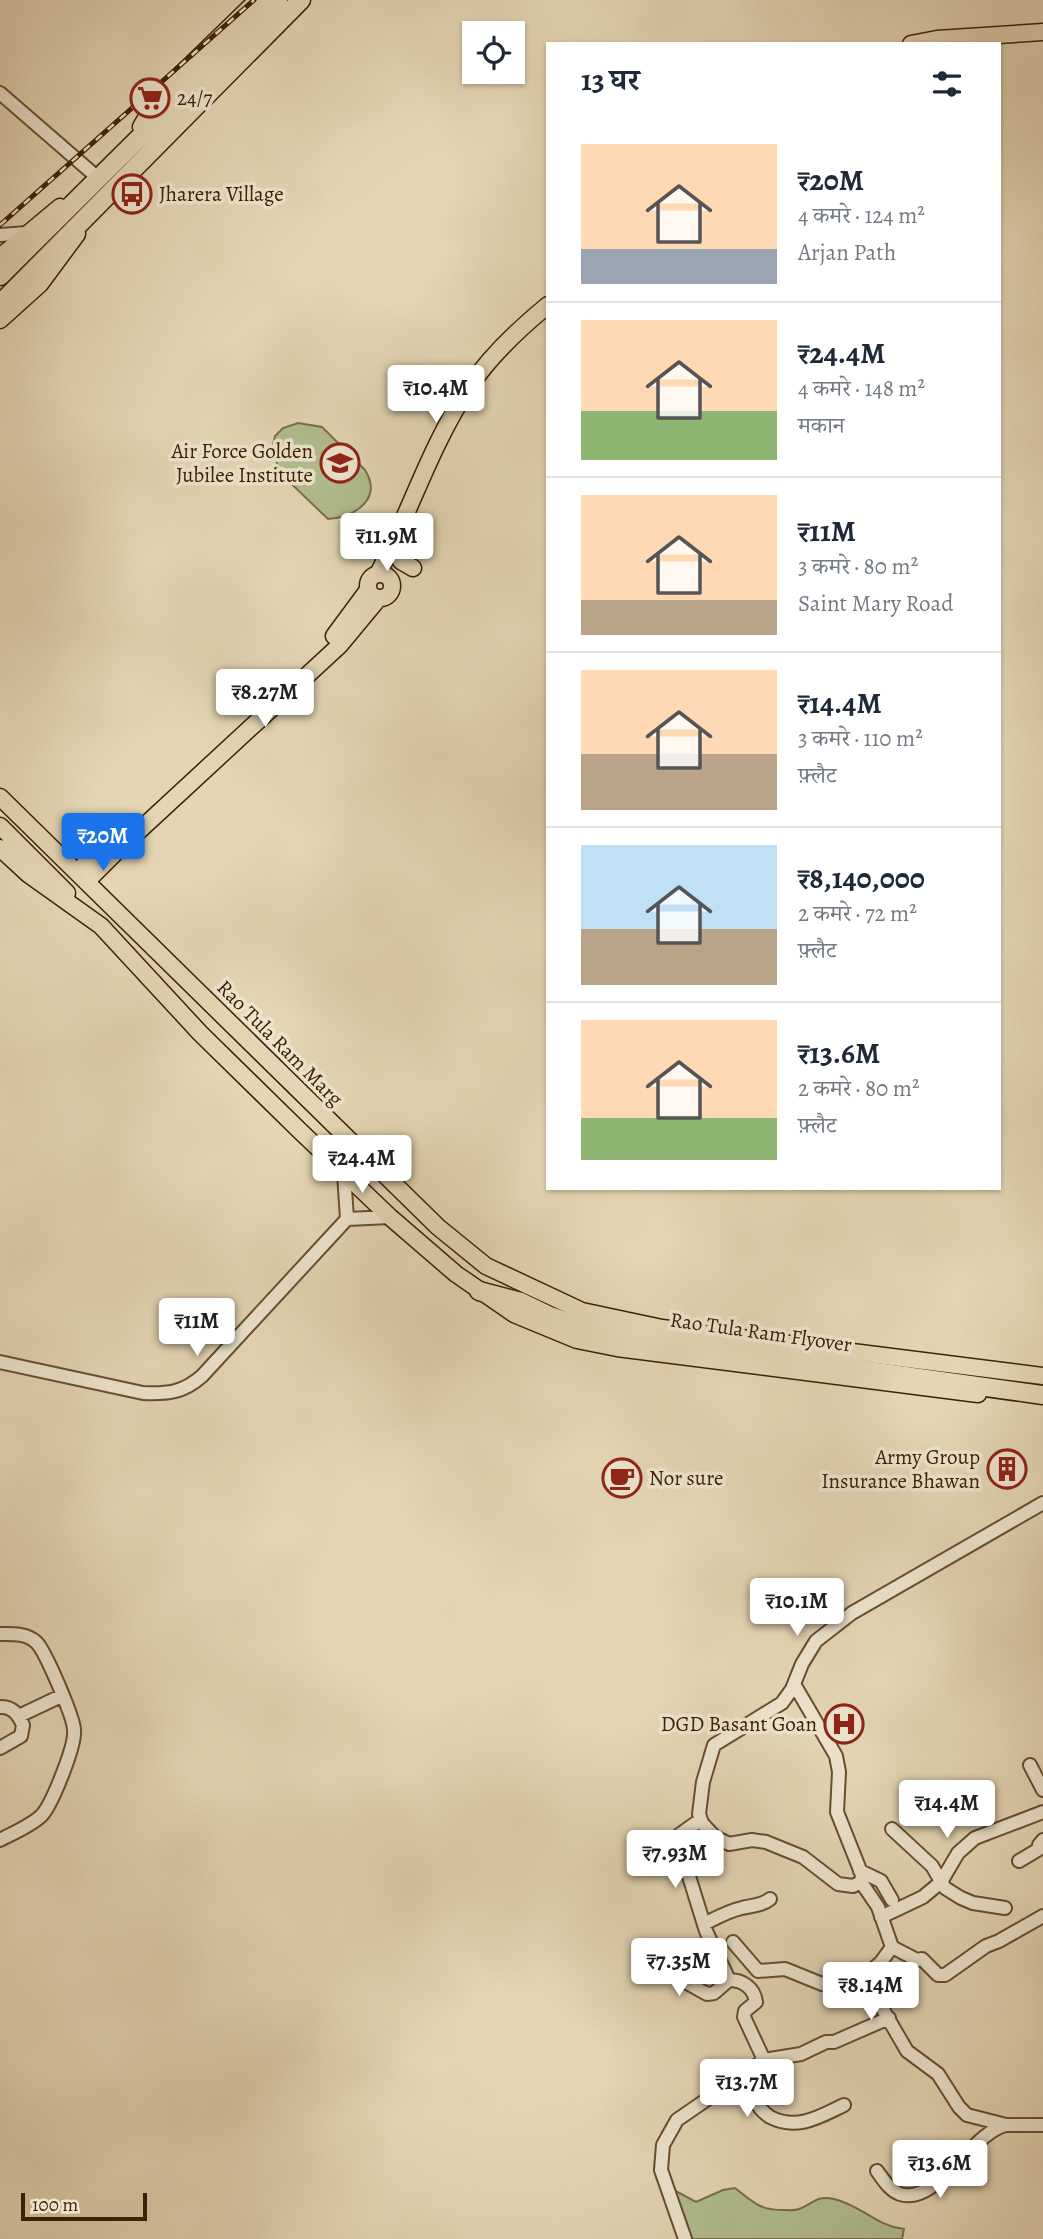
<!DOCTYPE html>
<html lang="hi">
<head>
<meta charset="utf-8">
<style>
	body { margin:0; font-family:Alegreya,"Noto Serif Devanagari",serif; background:#f6f6f7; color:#1f2937; height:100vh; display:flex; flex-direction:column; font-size:26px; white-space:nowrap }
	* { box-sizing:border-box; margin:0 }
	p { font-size:23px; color:#747a83 }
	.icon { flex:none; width:38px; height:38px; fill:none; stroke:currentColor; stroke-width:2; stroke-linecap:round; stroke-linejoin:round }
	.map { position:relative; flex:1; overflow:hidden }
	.side { position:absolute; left:546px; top:42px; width:455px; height:1148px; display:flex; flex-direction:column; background:#fff; border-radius:0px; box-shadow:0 2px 5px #0004 }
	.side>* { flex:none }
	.controls { position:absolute; left:462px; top:21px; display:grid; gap:14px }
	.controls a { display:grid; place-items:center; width:63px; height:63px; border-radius:0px; background:#fff; box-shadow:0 2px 5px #0004; font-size:35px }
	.scale { position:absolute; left:21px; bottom:18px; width:126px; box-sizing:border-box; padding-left:7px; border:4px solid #3d2005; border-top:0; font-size:19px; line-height:24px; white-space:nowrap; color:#3d2005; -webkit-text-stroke:5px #ede4ce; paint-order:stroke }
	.price { position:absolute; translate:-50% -60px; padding:0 16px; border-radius:7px; background:#fff; color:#222; font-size:23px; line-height:46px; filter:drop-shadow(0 2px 4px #0008) }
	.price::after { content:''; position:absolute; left:50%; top:42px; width:21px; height:16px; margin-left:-10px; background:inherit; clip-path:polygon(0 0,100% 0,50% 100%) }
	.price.on { background:#1a73e8; color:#fff }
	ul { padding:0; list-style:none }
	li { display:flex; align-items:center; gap:21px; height:175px; padding:0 35px }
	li+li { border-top:2px solid #e0e1e3 }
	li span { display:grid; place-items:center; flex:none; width:196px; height:140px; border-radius:0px; color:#555 }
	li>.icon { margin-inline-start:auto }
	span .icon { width:84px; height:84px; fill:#fffc; stroke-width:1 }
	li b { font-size:30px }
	h2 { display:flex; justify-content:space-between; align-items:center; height:84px; padding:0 35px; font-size:30px }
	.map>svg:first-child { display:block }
</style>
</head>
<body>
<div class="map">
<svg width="1043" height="2239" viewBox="0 0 1043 2239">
	<rect width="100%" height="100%" fill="#e4d6b4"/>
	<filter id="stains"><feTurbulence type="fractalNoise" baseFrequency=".00286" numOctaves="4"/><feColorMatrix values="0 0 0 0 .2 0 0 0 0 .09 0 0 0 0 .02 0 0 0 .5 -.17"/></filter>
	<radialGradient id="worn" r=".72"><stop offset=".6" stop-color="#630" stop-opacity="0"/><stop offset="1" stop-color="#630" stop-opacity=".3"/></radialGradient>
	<path fill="#b2be8e" stroke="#786f4a" stroke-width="2" d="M298,423L322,427L365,470C383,499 355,517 328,519L280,473L277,465L273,445L275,436L283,428Z
		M670,2188L696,2202L723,2190L735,2188C753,2202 759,2210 783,2210C788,2210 794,2211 799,2209C815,2203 816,2195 834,2199C861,2205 876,2226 904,2229L902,2239H685Z"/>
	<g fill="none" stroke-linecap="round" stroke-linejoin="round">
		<path stroke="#c3b291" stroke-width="16" stroke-dasharray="16 8" stroke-linecap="butt" d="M107,846L122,833"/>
		<g stroke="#674e31" stroke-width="16">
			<path id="minor" d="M0,93L98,178
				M0,235L27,233
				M344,1173L347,1219
				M0,1362L143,1393C167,1394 183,1393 202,1376L347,1219L390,1217
				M0,1634C12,1634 26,1633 36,1642C45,1650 74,1718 74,1730C76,1745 52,1804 42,1815C31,1826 13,1833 0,1840
				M0,1707C12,1706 18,1714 23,1725L21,1736L0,1748
				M19,1716L61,1696
				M1030,1765L1043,1790
				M892,1829L932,1866L945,1888L961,1898L973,1903L1005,1908
				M1019,1861L1041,1848L1039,1845L1043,1840
				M860,1871L881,1881L892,1900
				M861,1882L853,1886L838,1884L803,1857L766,1842L752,1840L729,1844L715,1837L702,1823L699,1814L703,1782L714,1745L782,1703L792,1689L802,1664L816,1641L852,1613L1043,1503
				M881,1917L923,1897L941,1882L958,1853L975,1838L1043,1812
				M704,1924C716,1918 728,1911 742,1908C753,1905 761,1906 770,1899
				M733,1942L758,1971L785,1969L822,1984L864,1977L881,1962L892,1947L878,1907L861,1882L862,1875L837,1812L839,1772L836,1756L794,1684
				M892,1947L917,1960L922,1959L938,1975H945L986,1946L999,1941L1043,1916
				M646,1960L707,1994L714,1993L729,1980L706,1931L678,1841L679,1835L700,1820
				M864,1977L907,2051L938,2074L959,2107L967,2115L1006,2125H1043
				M729,1980C743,1980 754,1988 756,2002L745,2011L744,2017L764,2060
				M756,2067C756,2077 754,2090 756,2100C758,2107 764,2113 770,2117C797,2131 819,2117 844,2105
				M877,2171C883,2179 889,2190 900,2194C937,2206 972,2132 1006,2125
				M685,2239L661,2170L663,2145L677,2120L764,2060L801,2054L826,2042H834L889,2018"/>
		</g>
		<g stroke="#3d2005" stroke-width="19">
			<path id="major" d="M911,44L937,39L1043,32
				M0,257L60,207
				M0,320L40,284L77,234
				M397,550L401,561L413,568
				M368 586a12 12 0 1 1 24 0a12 12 0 1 1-24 0Z
				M378,574C410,512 431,444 470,386C490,356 520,328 548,305
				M334,636L368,590
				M0,797L438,1227L486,1266L582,1311L662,1328L1043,1376
				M0,826L67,893
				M128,841L340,645L379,598
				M0,848L28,874L101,926L200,1033L299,1130L390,1217L456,1274L514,1314L577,1340L617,1348L978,1394
				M77,871L107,846
				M87,881L115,853"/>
		</g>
		<g stroke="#3d2005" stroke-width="21">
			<path id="highway" d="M142,127L161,95L259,0
				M0,276L278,0
				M0,304L301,0
				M479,1291L521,1302L550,1316L582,1327L661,1342L1043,1395"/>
		</g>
		<use href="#minor" stroke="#ede4ce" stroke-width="12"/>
		<use href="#major" stroke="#e4d6b4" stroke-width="16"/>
		<use href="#highway" stroke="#e4d6b4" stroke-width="18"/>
		<g stroke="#3d2005" stroke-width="5">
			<path id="rail" d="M0,225L254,0"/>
		</g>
		<use href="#rail" stroke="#ede4ce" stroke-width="2.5" stroke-dasharray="8" stroke-linecap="butt"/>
	</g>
	<defs>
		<g id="supermarket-ring" transform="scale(2.0125)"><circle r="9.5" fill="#ede4ce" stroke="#8f2418" stroke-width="1.5"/><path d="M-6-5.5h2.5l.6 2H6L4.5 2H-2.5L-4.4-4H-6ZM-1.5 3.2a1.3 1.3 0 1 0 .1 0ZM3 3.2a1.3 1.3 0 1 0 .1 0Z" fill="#8f2418"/></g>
		<g id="bus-ring" transform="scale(2.0125)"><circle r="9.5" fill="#ede4ce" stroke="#8f2418" stroke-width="1.5"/><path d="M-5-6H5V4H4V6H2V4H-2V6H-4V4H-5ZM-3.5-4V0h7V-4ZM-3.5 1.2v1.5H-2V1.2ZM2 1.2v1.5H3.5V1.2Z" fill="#8f2418"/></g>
		<g id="school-ring" transform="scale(2.0125)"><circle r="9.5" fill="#ede4ce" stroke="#8f2418" stroke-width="1.5"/><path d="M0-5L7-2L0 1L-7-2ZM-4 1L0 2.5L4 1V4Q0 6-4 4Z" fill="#8f2418"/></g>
		<g id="building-ring" transform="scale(2.0125)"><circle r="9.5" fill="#ede4ce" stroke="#8f2418" stroke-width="1.5"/><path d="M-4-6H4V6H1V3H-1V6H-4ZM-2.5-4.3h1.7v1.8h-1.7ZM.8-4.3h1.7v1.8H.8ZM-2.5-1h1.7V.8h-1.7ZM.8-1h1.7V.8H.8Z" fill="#8f2418"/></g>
		<g id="cafe-ring" transform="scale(2.0125)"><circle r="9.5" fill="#ede4ce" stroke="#8f2418" stroke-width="1.5"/><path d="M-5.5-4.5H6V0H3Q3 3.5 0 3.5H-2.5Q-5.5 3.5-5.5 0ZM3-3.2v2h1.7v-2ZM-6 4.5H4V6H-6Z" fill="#8f2418"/></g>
		<g id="hospital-ring" transform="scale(2.0125)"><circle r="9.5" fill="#ede4ce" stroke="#8f2418" stroke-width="1.5"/><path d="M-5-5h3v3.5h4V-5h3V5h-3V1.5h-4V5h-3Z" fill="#8f2418"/></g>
	</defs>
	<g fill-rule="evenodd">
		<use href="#supermarket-ring" x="150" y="98"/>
		<use href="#bus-ring" x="132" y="194"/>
		<use href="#school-ring" x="340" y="463"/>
		<use href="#building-ring" x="1007" y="1469"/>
		<use href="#cafe-ring" x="622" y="1478"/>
		<use href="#hospital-ring" x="844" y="1724"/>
	</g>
	<g text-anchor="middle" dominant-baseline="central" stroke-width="7" stroke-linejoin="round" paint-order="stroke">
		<g font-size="21" fill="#3d2005" stroke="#ede4ce" text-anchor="start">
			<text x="177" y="98">24/7</text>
			<text x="159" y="194">Jharera Village</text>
			<text x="313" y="451" text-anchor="end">Air Force Golden<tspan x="313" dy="24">Jubilee Institute</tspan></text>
			<text x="980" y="1457" text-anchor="end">Army Group<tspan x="980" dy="24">Insurance Bhawan</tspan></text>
			<text x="649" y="1478">Nor sure</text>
			<text x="817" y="1724" text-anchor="end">DGD Basant Goan</text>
		</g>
		<g font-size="21" fill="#3d2005" stroke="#ede4ce">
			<text transform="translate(280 1043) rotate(45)">Rao Tula Ram Marg</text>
			<text transform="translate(761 1332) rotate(8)">Rao Tula Ram Flyover</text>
		</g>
	</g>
	<rect width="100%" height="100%" filter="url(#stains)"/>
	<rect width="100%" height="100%" fill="url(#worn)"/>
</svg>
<div class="controls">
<a><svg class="icon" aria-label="locate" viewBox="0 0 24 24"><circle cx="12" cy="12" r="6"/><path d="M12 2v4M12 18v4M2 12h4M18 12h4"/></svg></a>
</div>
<div class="scale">100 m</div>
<b class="price" style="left:436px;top:425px">₹10.4M</b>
<b class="price" style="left:387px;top:573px">₹11.9M</b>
<b class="price" style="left:265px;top:729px">₹8.27M</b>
<b class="price on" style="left:103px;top:873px">₹20M</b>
<b class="price" style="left:362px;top:1195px">₹24.4M</b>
<b class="price" style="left:197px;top:1358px">₹11M</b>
<b class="price" style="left:797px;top:1638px">₹10.1M</b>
<b class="price" style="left:947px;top:1840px">₹14.4M</b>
<b class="price" style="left:675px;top:1890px">₹7.93M</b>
<b class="price" style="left:679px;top:1998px">₹7.35M</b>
<b class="price" style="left:871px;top:2022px">₹8.14M</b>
<b class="price" style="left:747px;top:2119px">₹13.7M</b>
<b class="price" style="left:940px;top:2200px">₹13.6M</b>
<section class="side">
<h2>13 घर<svg class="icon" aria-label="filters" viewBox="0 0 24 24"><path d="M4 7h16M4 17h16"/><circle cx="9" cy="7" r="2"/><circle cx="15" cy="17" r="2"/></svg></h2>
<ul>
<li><span style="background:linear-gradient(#ffd9b3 75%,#9aa5b1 0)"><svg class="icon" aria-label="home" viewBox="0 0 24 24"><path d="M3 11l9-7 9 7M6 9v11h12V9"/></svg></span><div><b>₹20M</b><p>4 कमरे · 124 m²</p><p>Arjan Path</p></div></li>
<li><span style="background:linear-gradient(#ffd9b3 65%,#8fb573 0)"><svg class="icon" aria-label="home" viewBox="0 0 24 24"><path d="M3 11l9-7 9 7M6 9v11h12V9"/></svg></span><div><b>₹24.4M</b><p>4 कमरे · 148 m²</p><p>मकान</p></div></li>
<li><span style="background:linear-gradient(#ffd9b3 75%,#b9a48a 0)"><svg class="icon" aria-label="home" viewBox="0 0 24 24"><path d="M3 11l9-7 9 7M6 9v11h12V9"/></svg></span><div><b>₹11M</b><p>3 कमरे · 80 m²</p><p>Saint Mary Road</p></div></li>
<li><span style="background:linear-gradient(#ffd9b3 60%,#b9a48a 0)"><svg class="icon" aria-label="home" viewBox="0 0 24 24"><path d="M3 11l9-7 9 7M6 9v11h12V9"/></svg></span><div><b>₹14.4M</b><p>3 कमरे · 110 m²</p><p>फ़्लैट</p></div></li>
<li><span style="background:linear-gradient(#bfe0f5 60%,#b9a48a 0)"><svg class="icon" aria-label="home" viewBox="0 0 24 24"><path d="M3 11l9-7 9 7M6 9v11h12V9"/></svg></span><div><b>₹8,140,000</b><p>2 कमरे · 72 m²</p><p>फ़्लैट</p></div></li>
<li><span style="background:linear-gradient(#ffd9b3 70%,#8fb573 0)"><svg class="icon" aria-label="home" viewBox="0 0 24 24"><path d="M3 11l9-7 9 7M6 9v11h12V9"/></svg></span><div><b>₹13.6M</b><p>2 कमरे · 80 m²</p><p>फ़्लैट</p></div></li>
</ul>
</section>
</div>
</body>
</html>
